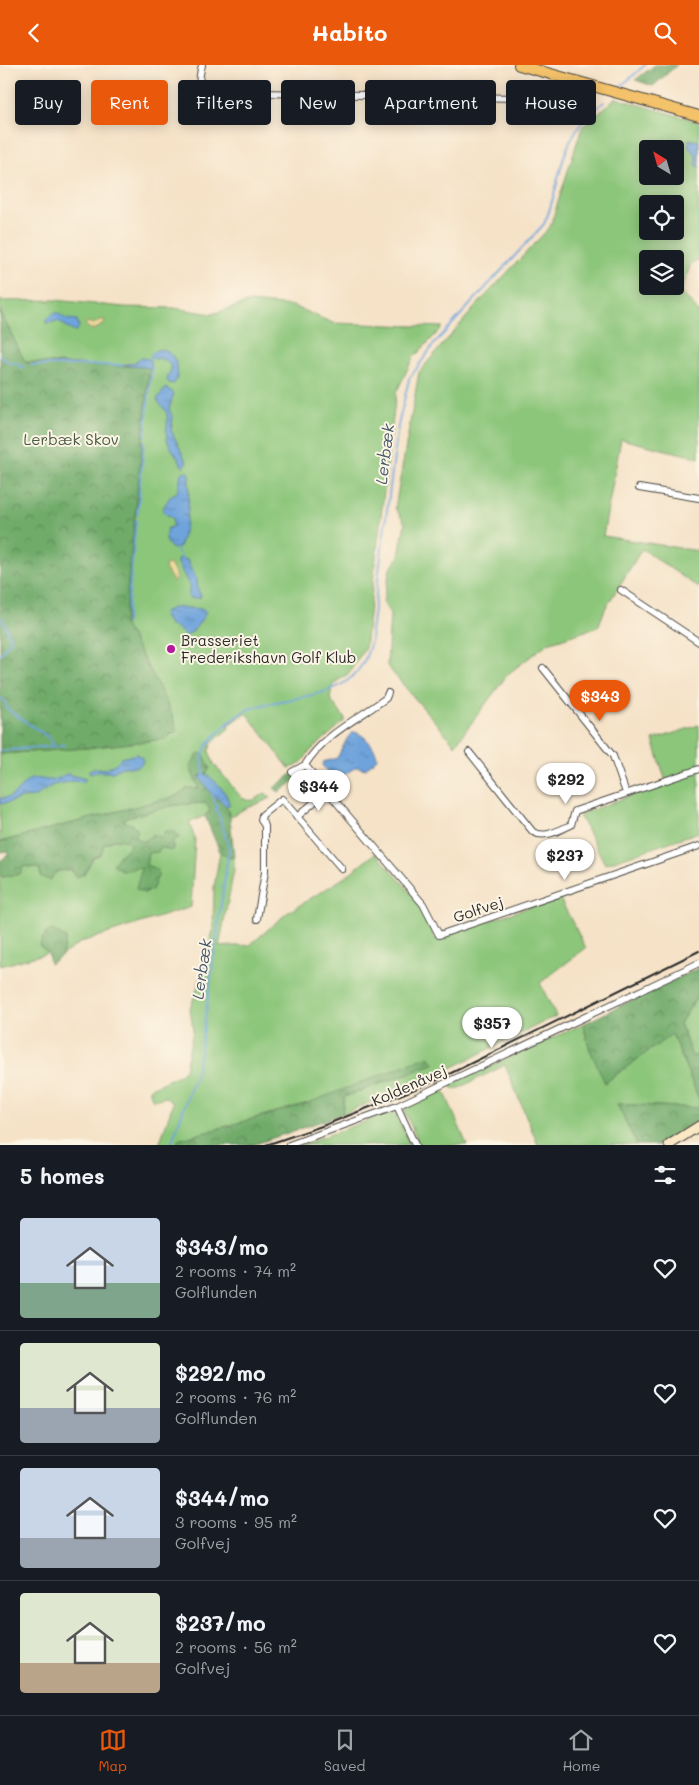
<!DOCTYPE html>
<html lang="en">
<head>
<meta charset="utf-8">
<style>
	body { margin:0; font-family:Mali,sans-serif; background:#242831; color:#f1f3f6; height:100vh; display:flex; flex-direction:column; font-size:19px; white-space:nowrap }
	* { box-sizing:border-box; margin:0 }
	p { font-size:16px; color:#9ea1a6 }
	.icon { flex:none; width:28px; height:28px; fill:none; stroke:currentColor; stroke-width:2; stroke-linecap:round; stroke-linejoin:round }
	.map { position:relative; height:1080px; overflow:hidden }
	.details { display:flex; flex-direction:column; background:#171b24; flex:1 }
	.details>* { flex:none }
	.banner { position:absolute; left:15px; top:15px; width:670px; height:45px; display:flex; gap:10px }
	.needle { width:32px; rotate:323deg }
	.tools { position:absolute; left:639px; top:75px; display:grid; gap:10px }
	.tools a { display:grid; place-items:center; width:45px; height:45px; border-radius:5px; background:#171b24; box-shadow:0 2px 12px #0003; font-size:25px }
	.price { position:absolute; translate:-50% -42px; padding:0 11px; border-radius:18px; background:#fff; color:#222; font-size:16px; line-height:32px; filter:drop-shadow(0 1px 2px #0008) }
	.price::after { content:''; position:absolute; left:50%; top:30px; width:15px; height:11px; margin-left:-8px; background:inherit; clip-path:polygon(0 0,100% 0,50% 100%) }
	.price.active { background:#ea580c; color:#fff }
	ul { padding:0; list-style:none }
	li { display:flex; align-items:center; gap:15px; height:125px; padding:0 20px }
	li+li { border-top:1px solid #363941 }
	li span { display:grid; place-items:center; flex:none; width:140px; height:100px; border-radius:5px; color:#555 }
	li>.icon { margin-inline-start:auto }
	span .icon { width:60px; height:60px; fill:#fffc; stroke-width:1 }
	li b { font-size:21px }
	h2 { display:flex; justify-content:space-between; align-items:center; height:60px; padding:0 20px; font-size:21px }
	.tag { padding:0 18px; border-radius:5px; background:#171b24; box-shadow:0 2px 12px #0003; font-size:18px; line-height:45px }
	.tag.active { background:#ea580c; color:#fff }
	header { display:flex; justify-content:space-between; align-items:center; height:65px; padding:0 20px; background:#ea580c; color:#fff; font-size:22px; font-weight:700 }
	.dock { display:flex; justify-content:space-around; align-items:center; height:70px; border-top:1px solid #363941; background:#171b24; font-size:14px; color:#9ea1a6 }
	.dock a { display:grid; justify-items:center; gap:2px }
	.dock .active { color:#ea580c }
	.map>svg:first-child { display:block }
</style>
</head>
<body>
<header><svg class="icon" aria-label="back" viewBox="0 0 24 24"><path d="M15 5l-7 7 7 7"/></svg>Habito<svg class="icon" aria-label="search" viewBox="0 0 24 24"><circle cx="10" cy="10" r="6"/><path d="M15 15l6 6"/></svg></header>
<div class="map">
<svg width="699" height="1080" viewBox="0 0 699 1080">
	<defs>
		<pattern id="forest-crowns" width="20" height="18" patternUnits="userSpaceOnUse" patternTransform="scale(1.25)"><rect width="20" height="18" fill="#71ab6a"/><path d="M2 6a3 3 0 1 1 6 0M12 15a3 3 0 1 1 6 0" fill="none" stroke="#5d8b57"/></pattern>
		<pattern id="sand-dots" width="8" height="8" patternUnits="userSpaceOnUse" patternTransform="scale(1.25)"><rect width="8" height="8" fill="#eeda9e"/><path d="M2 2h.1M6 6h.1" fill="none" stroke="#cb8" stroke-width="1.8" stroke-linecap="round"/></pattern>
		<pattern id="water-ripples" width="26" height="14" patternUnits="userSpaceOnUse" patternTransform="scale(1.25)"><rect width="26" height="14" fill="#6ea3db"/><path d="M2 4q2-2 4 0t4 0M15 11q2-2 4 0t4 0" fill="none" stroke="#5b85b2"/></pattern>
	</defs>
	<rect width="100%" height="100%" fill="#fcf5e5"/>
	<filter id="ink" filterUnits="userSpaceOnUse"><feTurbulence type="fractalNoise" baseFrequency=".02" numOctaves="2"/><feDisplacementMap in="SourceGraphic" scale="10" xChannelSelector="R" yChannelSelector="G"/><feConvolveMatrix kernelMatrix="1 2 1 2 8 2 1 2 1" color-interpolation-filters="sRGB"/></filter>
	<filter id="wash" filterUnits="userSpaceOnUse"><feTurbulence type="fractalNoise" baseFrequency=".0096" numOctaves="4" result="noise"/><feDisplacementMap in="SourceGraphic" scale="20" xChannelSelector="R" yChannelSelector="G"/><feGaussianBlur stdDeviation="1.12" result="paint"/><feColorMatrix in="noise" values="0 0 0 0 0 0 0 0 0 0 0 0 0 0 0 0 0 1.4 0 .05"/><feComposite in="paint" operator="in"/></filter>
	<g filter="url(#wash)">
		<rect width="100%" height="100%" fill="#f5e2c7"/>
		<path fill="#8cc67a" stroke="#5c7852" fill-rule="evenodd" d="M616,33L699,57V196L691,198L681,227L699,247V393L621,374L603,471L699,486V523L642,484L605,544L598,562L548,578L508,609L455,680L387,601L390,549L383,537L390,504L399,491L405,458L395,443L419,307L476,241L550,162L582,62ZM648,84H675V111H648ZM648,139H675V166H648ZM648,194H675V221H648Z
			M55,235L124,242L174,243L212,249L250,237L293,241L333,258L443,262L413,293L396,328L365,583L348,609L333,619L330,634L346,655L308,688C304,696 298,702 289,703L246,648L228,660L229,663L212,678L209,686L214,699L241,732C251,739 256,734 265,728L271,733L244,744L230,752L226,741L229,740L227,731L206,709L210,702L200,688V724L187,723L176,731L0,777V689L86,683L165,674L177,666L156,616L124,559L150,302L25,297L0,246V236Z
			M699,660V767L605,799L579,750L666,717L653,675Z
			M206,738L210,745L205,751L189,757L195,774L191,842L81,877L62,890L66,873L48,888L0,901V810L3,812L23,801L57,806L71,805L77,811L84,809L93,793L101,789L104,779L117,774L129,776L131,781L120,790L122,806L139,801L141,805L156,804L146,800L148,787L172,777L178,772H161L143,777C134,772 125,764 124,753L175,740Z
			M220,787L230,793L234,791V805L219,882L250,880L287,848L342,814L376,788C398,814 427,839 434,874L559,832L586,883L540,918L556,951L433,1012L342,1049L344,1032L433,999L308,1038L179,1075L177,1080H159L173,1038L165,1032L153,1035L149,1024L179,1010L185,1004L193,965L190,944L202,909L213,865L214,822Z
			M699,929V989L692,992L680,958Z
			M583,959L590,985L672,969L699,1034V1043L617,1039L637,1080H538L505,1000L455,1025L451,1022L450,1019Z
			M441,1024L445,1028L467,1080H420L405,1048V1041Z
			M391,1047L398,1052L410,1080H301Z"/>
		<path fill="url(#forest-crowns)" stroke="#4e6b4a" d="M655,0H677L653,21L635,15Z
			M0,246L25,297L150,302L124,559L156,616L172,650L177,666L165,674L86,683L0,689Z
			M200,688L204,690L210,703L206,709L199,711L210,727L226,741L230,752L234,791L230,793L220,787L205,751L210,745L206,738L175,740L124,753V757L132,759L138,765L135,772L143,777L153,769L161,772L165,766H173L179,772L172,777L174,783L171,786L161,782L158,787L148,788L146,800L156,804L159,809L152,825L144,828L136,824L141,805L139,802L122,806L113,799L120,790L130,781L128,776L117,774L104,779L101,789L93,793L84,809L76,812L71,805L57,806L50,815L41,812L39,803L24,801L20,809L3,812L0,810V796L8,790V786L0,787V777L176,731L187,723L199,724L190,702L197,690Z
			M301,704L305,705L312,712L302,711L279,727L274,723L297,705Z
			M52,865L66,873L62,890L50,899L48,888L39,880L46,868Z
			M699,903V929L680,958L692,992L699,989V1034L672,969L605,1018L590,985L583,959Z
			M429,991L434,999L344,1032L342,1049L253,1080H177L178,1075L308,1038Z
			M617,1039L699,1043V1054L660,1080H637Z"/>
		<path fill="url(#sand-dots)" stroke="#8c8264" d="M101,255H105L104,259L94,265L90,264L85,259L87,257L93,259Z
			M170,499L177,512L173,517L165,503L166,500Z"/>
		<path fill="url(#water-ripples)" stroke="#4c6783" d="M689,74L699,76V103L696,99V90L688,82Z
			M54,248H58L66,254L77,255L79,262L76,266H72L59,256L46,258V254Z
			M163,284C176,289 182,307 174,319L169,318L167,315C168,311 171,306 171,303C169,295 161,292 154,294L150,291L156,285Z
			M141,293L150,294L152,303L123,300L136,297Z
			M166,323L174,328L169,344L173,353L171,365L187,398L184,402L182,401C179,392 172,386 168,377C164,367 169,359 167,350C166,343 159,340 157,334Z
			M187,406L189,409C189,435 189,458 179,482L173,484C165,479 165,473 167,464L173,461V454L171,451C166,450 164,448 163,443L170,432L178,426L181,408Z
			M181,493L187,495L197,515L198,525L201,530L200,533H189L188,530L190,522L178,498V495Z
			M176,542L202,544L206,548C200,556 195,567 185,571C179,565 179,562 170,561L163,550L165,546Z
			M353,667C363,667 377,684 377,693L366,704L356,702L335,716L322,700L323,697L337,693L348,672Z
			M137,689L142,693L143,697L138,702H122L113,707H96L91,709L89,708V705L94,703L105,704L115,699L121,693Z
			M67,709L86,714L83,717L73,716L53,720L34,732L22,733L11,737L0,739V733C15,735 18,722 29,715C37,711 45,716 53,715C57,715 62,710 67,709Z
			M206,709C215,715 229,729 229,740L226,741L210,727L199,712Z"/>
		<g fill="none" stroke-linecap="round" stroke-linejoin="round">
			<path stroke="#6ea3db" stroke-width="2" d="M620,22L645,0
				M0,290C5,296 9,299 17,298L22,303L24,301
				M150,294L152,292
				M31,300H123
				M145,371L152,303
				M137,450L144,376
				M176,484L178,487
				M180,491L181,493
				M126,558L136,455
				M0,590L11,575L2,553
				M0,633L5,636L7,644L48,672L52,677L53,681
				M0,686L65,680
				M204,710C200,688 204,681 220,666C228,658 236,650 247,645C287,628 349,639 367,589C369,582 373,575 371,567L398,361L409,314L434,279L544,159C557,131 558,98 573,71C580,57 592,47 604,37
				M171,1080L196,1008L202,975L229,783L219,750L216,746L217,742L212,729"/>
		</g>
	</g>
	<g filter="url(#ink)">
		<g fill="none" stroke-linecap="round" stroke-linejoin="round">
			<g stroke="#494642" stroke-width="8">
				<path id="street" d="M202,0C198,16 196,25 216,27L564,34
					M639,423L699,433
					M621,525L699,577
					M543,603L613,691L626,728
					M469,687L533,767C545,774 559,765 571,760L575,746L699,704
					M305,700C324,669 358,654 386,633L388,628
					M292,707L305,700L423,839L439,870L699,781
					M297,752L327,726
					M257,854L265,807V761L261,755L262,750L282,734L342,804
					M397,1041L415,1080
					M289,1080L397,1041L699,898"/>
			</g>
			<g stroke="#494642" stroke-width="11">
				<path id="secondary" d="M669,1080L699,1061"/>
			</g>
			<g stroke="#494642" stroke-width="12">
				<path id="primary" d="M519,0L699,51"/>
			</g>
			<use href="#street" stroke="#fff" stroke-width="6"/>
			<use href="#secondary" stroke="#fae7c3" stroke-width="9"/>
			<use href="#primary" stroke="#f3c26a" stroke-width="10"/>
			<path stroke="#2b2b2b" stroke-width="2" d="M266,1080L325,1060L435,1016L699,886"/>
		</g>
	</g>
	<circle fill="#b5179e" stroke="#fcf5e5" stroke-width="2" cx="171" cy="584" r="5"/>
	<g text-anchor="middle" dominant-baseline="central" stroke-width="4" stroke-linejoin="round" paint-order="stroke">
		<g font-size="15" fill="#485a43" stroke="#fcf5e5">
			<text x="71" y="374">Lerbæk Skov</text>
		</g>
		<g font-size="15" fill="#2b2b2b" stroke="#fcf5e5" text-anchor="start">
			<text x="181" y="575">Brasseriet<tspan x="181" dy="17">Frederikshavn Golf Klub</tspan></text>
		</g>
		<g font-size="15" fill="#2b2b2b" stroke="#fcf5e5">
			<text transform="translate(478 844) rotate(-19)">Golfvej</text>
			<text transform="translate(409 1020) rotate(-24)">Koldenåvej</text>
		</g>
		<g font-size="16" font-style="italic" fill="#425569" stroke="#fcf5e5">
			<text transform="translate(384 389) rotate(-83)">Lerbæk</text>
			<text transform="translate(201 904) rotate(-82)">Lerbæk</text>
		</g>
	</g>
</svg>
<div class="tools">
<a><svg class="needle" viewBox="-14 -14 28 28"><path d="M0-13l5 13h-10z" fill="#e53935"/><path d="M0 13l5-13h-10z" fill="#9ea1a6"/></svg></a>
<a><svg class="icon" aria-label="locate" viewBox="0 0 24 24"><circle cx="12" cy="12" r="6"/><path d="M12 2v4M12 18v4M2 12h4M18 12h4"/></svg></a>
<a><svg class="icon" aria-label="layers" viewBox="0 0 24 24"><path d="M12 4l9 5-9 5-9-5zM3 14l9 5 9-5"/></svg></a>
</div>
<b class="price active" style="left:600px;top:657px">$343</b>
<b class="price" style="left:566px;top:740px">$292</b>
<b class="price" style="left:319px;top:747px">$344</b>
<b class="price" style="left:565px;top:816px">$237</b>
<b class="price" style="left:492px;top:984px">$357</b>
<div class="banner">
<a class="tag">Buy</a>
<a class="tag active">Rent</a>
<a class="tag">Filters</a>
<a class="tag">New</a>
<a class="tag">Apartment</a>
<a class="tag">House</a>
</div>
</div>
<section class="details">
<h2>5 homes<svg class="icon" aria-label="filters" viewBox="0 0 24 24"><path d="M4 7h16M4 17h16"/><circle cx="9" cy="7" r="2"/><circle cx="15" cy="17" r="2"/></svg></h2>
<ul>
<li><span style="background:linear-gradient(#c9d6e8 65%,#7fa58c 0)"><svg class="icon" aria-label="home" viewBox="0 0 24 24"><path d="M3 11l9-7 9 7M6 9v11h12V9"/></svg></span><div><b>$343/mo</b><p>2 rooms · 74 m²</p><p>Golflunden</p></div><svg class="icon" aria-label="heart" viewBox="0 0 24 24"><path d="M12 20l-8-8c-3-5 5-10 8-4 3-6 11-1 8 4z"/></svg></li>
<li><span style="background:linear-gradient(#dfe7d0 65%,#9aa5b1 0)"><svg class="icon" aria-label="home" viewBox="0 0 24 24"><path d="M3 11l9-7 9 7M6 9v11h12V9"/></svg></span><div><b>$292/mo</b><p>2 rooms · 76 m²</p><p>Golflunden</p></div><svg class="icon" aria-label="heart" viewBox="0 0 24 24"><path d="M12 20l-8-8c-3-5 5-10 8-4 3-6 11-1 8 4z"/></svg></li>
<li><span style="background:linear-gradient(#c9d6e8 70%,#9aa5b1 0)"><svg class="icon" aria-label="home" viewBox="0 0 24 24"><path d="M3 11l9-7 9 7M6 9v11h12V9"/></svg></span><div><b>$344/mo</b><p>3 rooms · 95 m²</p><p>Golfvej</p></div><svg class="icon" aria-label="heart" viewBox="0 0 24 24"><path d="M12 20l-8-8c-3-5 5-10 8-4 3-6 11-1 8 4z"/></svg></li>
<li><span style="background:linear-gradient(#dfe7d0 70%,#b9a48a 0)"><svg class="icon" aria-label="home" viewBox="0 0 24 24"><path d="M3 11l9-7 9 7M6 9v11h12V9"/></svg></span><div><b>$237/mo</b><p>2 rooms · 56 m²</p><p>Golfvej</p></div><svg class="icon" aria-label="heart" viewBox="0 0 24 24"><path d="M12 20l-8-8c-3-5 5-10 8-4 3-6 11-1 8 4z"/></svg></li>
</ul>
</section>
<nav class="dock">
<a class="active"><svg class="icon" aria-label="map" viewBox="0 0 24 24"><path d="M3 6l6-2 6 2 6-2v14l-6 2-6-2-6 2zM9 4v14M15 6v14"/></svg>Map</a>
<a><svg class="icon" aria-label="saved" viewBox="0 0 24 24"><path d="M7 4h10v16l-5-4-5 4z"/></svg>Saved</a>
<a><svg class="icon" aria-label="home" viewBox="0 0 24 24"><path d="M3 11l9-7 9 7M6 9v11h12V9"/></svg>Home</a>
</nav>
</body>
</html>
